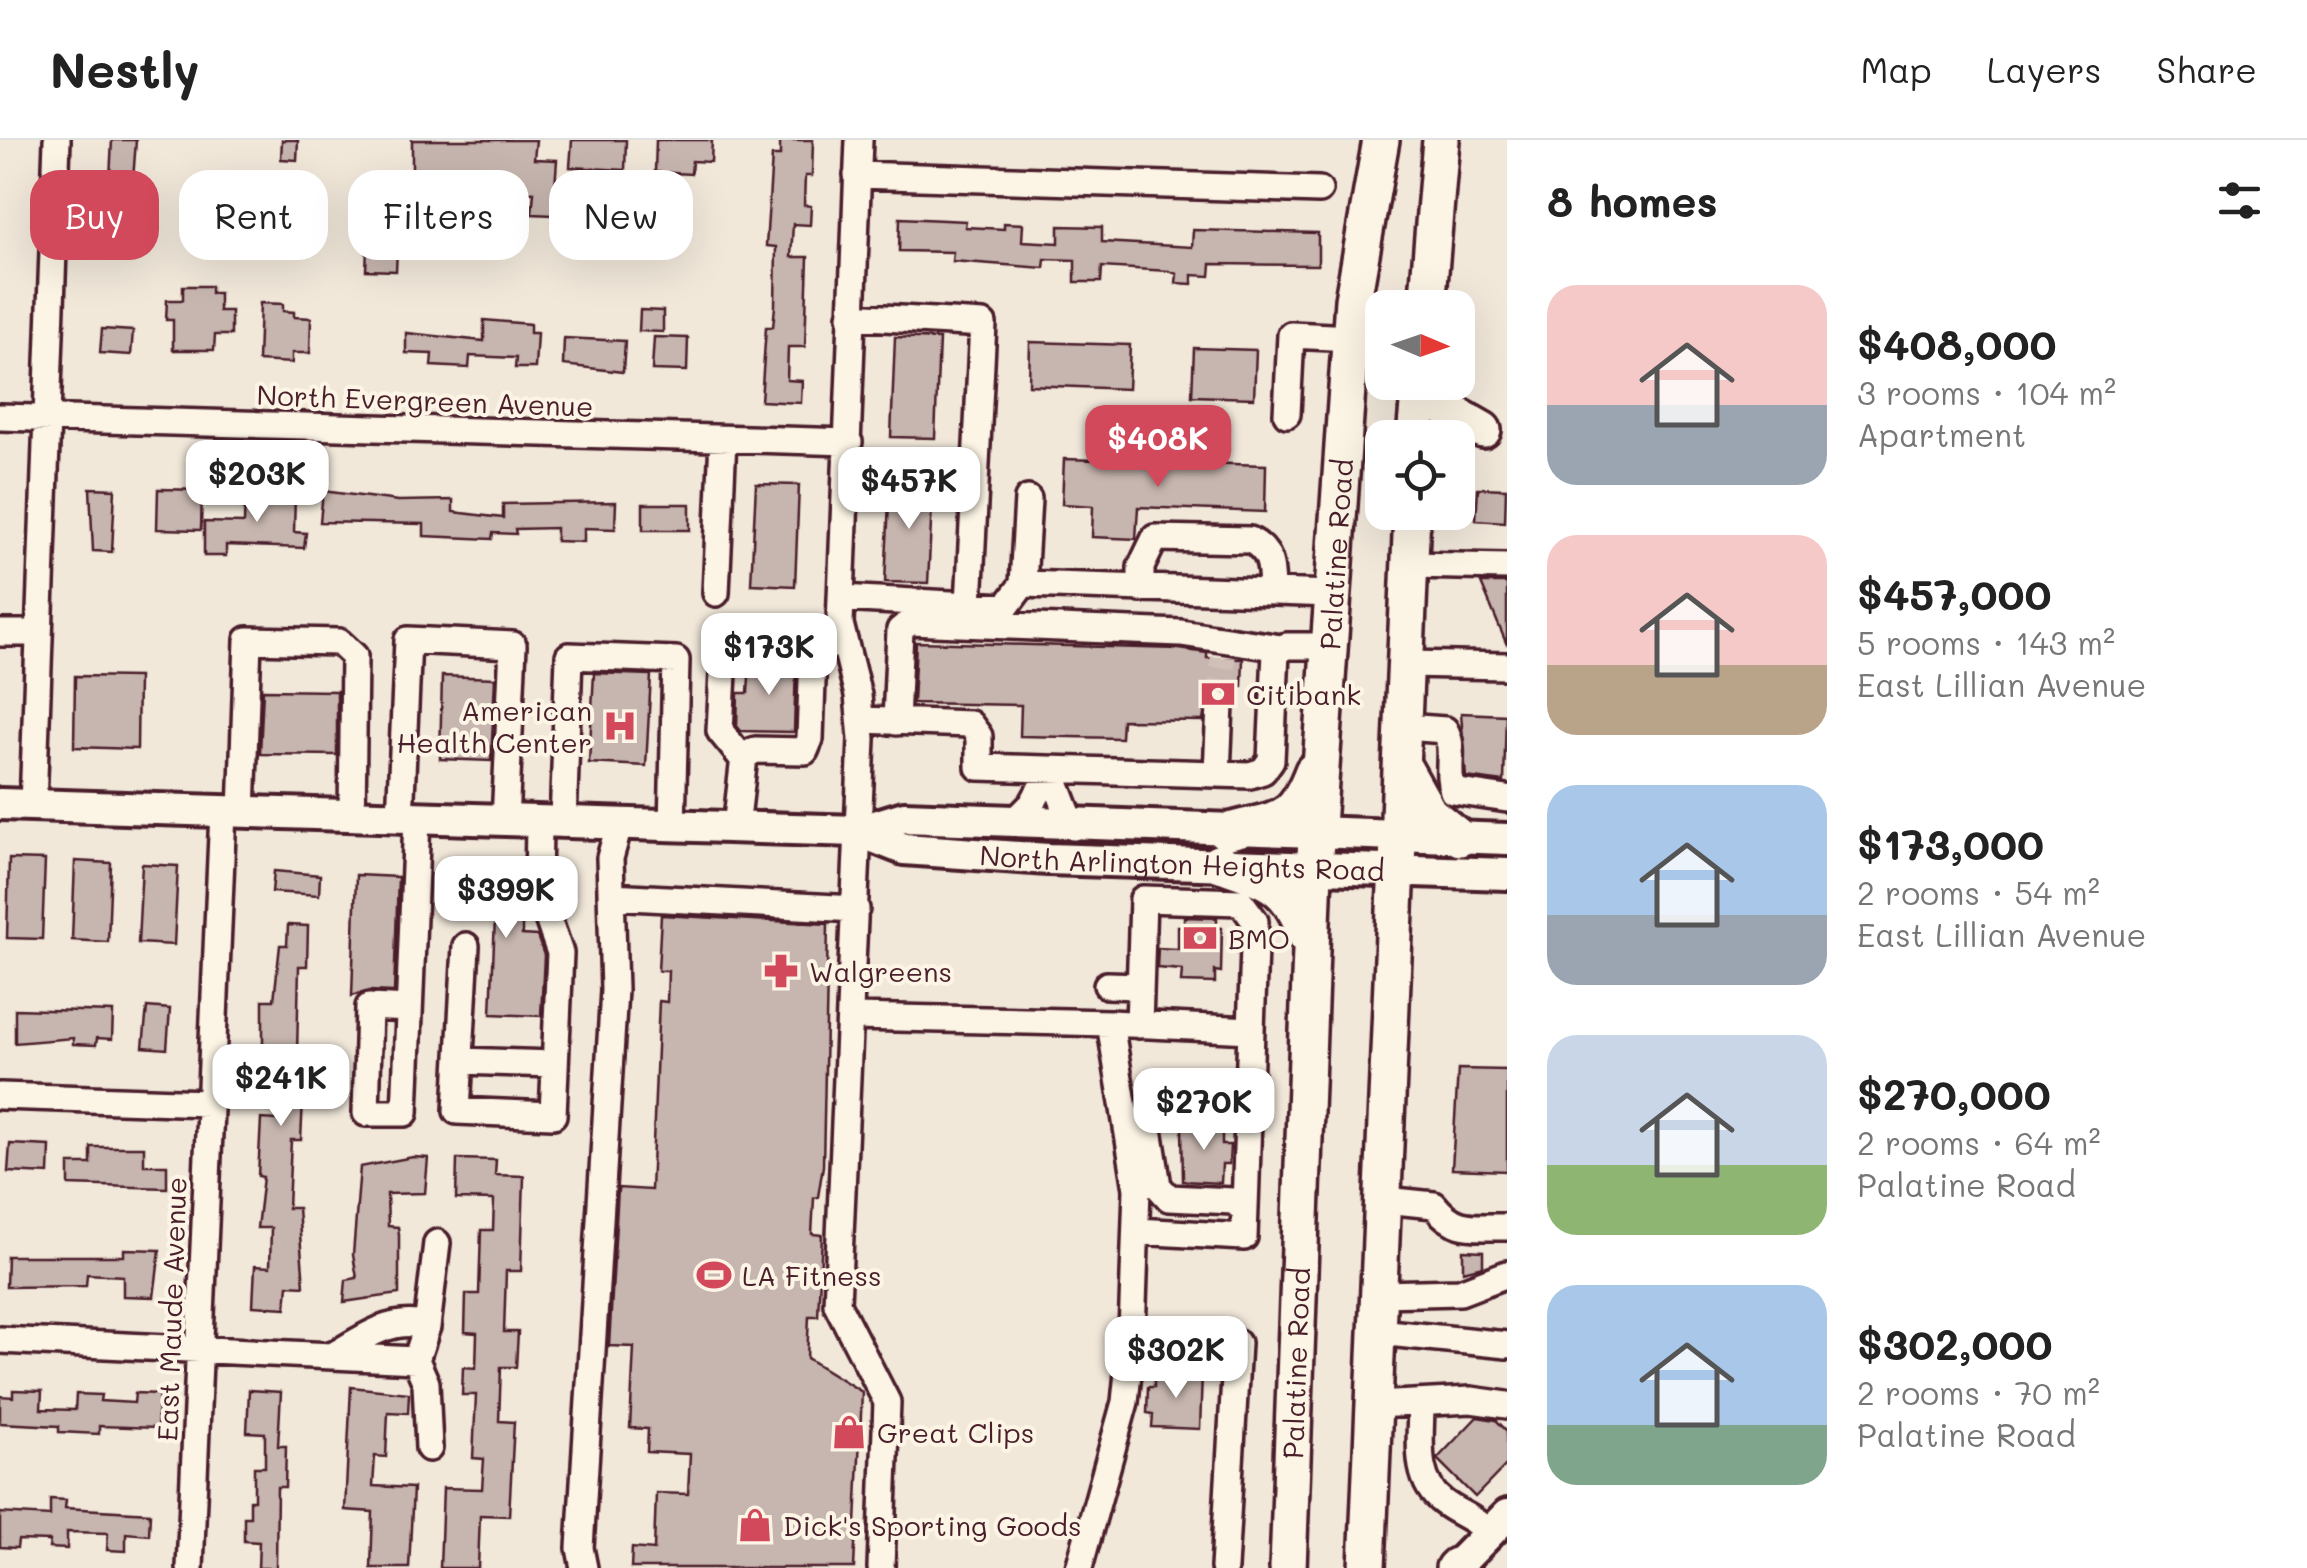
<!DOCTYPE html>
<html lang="en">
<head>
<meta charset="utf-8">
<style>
	body { margin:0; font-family:Mali,sans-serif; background:#f6f6f6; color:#222; height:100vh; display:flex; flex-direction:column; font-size:38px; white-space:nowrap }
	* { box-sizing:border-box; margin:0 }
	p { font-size:32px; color:#767676 }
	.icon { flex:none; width:55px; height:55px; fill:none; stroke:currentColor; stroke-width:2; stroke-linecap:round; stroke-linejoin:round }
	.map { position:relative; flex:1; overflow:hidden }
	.drawer { display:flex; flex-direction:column; background:#fff; width:800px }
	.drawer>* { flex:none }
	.banner { position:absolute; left:30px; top:30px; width:950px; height:90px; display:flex; gap:20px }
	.needle { width:65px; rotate:92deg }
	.tools { position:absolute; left:1365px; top:150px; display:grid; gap:20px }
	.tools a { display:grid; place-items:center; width:110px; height:110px; border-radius:20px; background:#fff; box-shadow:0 10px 40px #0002; font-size:50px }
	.price { position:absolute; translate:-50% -85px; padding:0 22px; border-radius:20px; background:#fff; color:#222; font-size:32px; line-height:65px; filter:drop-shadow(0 2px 5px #0008) }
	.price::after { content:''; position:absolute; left:50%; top:60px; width:30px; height:22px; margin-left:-15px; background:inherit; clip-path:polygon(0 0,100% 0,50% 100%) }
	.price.on { background:#d1495b; color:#fff }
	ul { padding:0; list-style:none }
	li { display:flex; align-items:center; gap:30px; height:250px; padding:0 40px }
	li span { display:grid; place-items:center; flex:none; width:280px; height:200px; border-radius:30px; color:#555 }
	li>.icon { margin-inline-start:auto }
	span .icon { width:120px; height:120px; fill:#fffc; stroke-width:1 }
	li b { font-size:42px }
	h2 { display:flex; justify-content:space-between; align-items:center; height:120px; padding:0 40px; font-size:42px }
	.chip { padding:0 35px; border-radius:30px; background:#fff; box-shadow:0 10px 40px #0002; font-size:35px; line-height:90px }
	.chip.on { background:#d1495b; color:#fff }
	header { display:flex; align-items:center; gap:60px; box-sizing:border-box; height:140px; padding:0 50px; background:#fff; border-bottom:2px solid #e0e0e0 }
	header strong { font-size:48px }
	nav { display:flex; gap:55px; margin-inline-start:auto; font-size:35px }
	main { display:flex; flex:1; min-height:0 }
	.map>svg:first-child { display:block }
</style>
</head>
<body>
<header>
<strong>Nestly</strong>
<nav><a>Map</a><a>Layers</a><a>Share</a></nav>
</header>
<main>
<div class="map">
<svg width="1507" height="1428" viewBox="0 0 1507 1428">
	<rect width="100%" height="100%" fill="#f1e8da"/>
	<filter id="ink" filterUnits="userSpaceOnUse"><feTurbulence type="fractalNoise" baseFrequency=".01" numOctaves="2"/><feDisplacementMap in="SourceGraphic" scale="20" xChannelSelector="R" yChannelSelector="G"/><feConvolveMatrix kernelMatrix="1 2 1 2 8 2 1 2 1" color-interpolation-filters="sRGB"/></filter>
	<g filter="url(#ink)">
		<path fill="#c7b6af" stroke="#4a1f2b" stroke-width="2.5" d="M112,0H136L133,40L110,38Z
			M282,0H298L297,20L281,19Z
			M412,0H536L534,19L557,20L553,75L532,74L534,52L502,50L503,39L467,36L466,48H452V64H438V56L430,55V45H420V29H412Z
			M572,0H626L625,30L570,27Z
			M656,0H712L711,22L692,21L691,34L655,32Z
			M780,0H813L812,36H805L804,65L811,66L810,85L793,84L791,117H808L805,207H788L787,240L802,241L801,263L761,261L766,187H773L775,166L776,107L766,106L772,16H780Z
			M900,78L966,81L965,87L1004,89V83L1023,84L1022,101L1059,103V86L1102,87V102L1192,107L1193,90L1318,93V125L1211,124L1210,136L1192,135V144L1176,143L1177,134L1169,131L1102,127L1101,142H1075V120L1045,119L1044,128L952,121L953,112L899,111Z
			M367,109L397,110L396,131L366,130Z
			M183,146H211V153H219V171H231V195H215L214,210H173V180H166L167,160H183Z
			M260,163L283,164V171L294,172V177L311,178L310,213H292V223L258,221Z
			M640,170L663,171V192L639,191Z
			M484,180L530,184V193H537L535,228H515L516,218L470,216L469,228L431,226L432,214L406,213V193L484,201Z
			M102,189L133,191L131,215L100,213Z
			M654,197L688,198L687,231L652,230Z
			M895,197L939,199L935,298L891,297Z
			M564,198L625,201L623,232L563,225Z
			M1030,202L1130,205L1128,249L1029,245Z
			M1194,208L1256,210L1254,258L1192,256Z
			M1064,319L1266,325L1265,372L1138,367L1136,399L1092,397L1093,366L1062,364Z
			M890,342L933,343L928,443L885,442Z
			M756,344L799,345L795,446L751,444Z
			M258,346L295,354L294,392L306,393L304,408L226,405V416H204V382L244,383L245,355H257Z
			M90,348L115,349L112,412L93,411Z
			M1478,348L1506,349L1505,382L1476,380Z
			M158,349L202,350L201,390L157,389Z
			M323,351L398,361L453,360V372L503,378V364L616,362L615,389L584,388V402L556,401V388L515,389L516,394L493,393L492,399L424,396V384L320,382Z
			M643,364H690V390H643Z
			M1481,443H1507V505Z
			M916,502L1179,509L1207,513V518L1243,519L1242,546L1207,556L1203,581L1122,580L1121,598L1020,596L1021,565L913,563Z
			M750,520L796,522L794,592L741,591L737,586L738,553H748Z
			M594,533L651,535L646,626L589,623Z
			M75,536L138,537L137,609L74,607Z
			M442,536L495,538L491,621L440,619Z
			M263,550L337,551V615L260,614Z
			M1461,573L1506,575L1504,642L1466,637Z
			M9,719L45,720L42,799L7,798Z
			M75,721L111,723L108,802L72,800Z
			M142,724L178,726L174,805L138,803Z
			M274,731L320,735L319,755L272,752Z
			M460,731L522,734V795L537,796L544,815L541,876L491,874L495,778L458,776Z
			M356,735L398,737L394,852L369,851L352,856Z
			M661,775L828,784L823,1026L818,1057L814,1058L812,1094L822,1095L818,1176H809L807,1218L862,1252L854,1428H631L632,1408L654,1410L656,1353L688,1354L690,1314L647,1312L648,1289L630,1288L634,1207L609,1206L618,1048L651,1050L659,861L667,862L668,831H658Z
			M1184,777L1217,778V787L1222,788L1221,832L1215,831V843L1181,842L1182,830L1157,828L1158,808L1178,809V786H1184Z
			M288,785L308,786L307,826H299L296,958L303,959L301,1000H291L288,1068H298L304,1146L288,1145L286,1168L253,1166L255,1126L270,1127L271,1088H257L263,1037L258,1036L261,979L278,980L280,938L263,937V860H274L280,805H287Z
			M147,867L170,869L167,909L143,907Z
			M15,869L113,872L112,899L97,898L96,905L73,904V898L15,903Z
			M1458,929L1507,930V1031L1452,1029Z
			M1209,980L1222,981V1005H1230L1229,1024H1222L1221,1043L1183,1041L1182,986L1209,987Z
			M10,1004L50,1006L49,1034L8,1032Z
			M91,1007H144V1025H167V1048L69,1045V1024H91Z
			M413,1017L428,1018L425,1053L387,1054L388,1086L398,1087L399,1094V1154L344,1162L346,1140L357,1138L353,1115L360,1027Z
			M457,1019L496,1020L495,1035L524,1036L521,1131H506L504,1192H518L516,1227H501L499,1281L514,1282L509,1376L480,1375L478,1428H440L443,1348L482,1349L484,1319L473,1318L476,1255H462L463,1227L476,1228L477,1193L465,1192L466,1154H479L481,1090H493L494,1060L456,1059Z
			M124,1109L160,1110L154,1157L123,1156V1136L87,1134L86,1146L6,1147L7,1116H124Z
			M1463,1110L1483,1111V1126L1463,1131Z
			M1154,1233L1202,1234L1200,1289L1152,1287L1153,1274L1147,1273L1148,1247H1154Z
			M351,1247L409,1253L408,1273L388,1272L386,1317L375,1316L373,1346L413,1348L409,1428H371L373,1372L345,1370Z
			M13,1250L42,1251L41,1269L75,1270L76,1254L101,1255L100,1261L134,1263L135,1253L159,1254L157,1288L99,1286V1294L59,1292V1286L0,1283V1256L13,1257Z
			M249,1250L281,1252L278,1306H286L285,1347H277L276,1428H258L259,1402L244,1401V1377H250V1360H254V1327H265V1293L247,1292Z
			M1477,1277L1496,1280L1507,1291V1324L1475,1357L1437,1319Z
			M50,1359L66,1360L65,1368L150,1373L149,1395L126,1393V1411L107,1410L108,1393L67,1392V1409L49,1408L50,1401L18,1400L17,1408L0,1407V1373L50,1376Z"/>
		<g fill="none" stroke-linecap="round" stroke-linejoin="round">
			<path stroke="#d0c0b7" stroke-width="25" stroke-dasharray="25 12" stroke-linecap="butt" d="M1220,565L1223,517"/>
			<g stroke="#4a1f2b" stroke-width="32">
				<path id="minor" d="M859,0L840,484L858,555L862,599L837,1164L887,1262L881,1428
					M857,35L1319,50
					M851,176L983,184L969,465
					M1287,274L1291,195L1351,198
					M0,277L849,302
					M1028,359L1023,444L1333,454
					M1410,425L1507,427
					M1141,449V427L1155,398L1250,400C1273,412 1271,428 1272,452
					M716,453L723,299
					M841,458L1006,467L1023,444
					M0,493H37
					M1407,524L1507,526
					M861,580L970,584L979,596V627L1250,635L1263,631L1271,620L1276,512L1286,506H1330
					M896,582L900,490L910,482L1181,493L1281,508
					M1405,587L1445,590C1456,609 1445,631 1453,651L1507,659
					M743,619L720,591L724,514L745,504L818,507
					M1217,634L1220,565
					M33,665L57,0
					M242,673L248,500L339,502L354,516L352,677
					M400,679L408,500L513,505L505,682
					M1013,683L1032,664L1051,630L1073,687
					M563,684L569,516L676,520L672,687
					M736,688L744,617L755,610L805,611L810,599L813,512L844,501
					M611,756L856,769
					M466,806L457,971L553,975L560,813L538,750L539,683
					M1107,845L1140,846
					M409,869L369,867L366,973H405L417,679
					M853,877L1110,883L1137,1049L1132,1194L1125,1262L1079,1428
					M1110,883L1251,890L1255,781L1241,762L1143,759L1139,885
					M460,921L555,924
					M0,956L208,963
					M1385,1060L1434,1065C1456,1093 1474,1086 1507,1087
					M1245,1070L1233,1061L1169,1058L1158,1046L1147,976C1171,948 1215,960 1249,961
					M1136,1091L1244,1097L1251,890
					M1380,1154L1460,1152L1507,1134
					M421,1191L427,1187L437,1103
					M1378,1192L1507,1205
					M1132,1194L1237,1203L1224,1428
					M0,1200L416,1220L424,1196L417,1184C386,1180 360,1200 334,1215
					M416,1220L426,1243L429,1308
					M1375,1265L1471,1260L1507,1265
					M1421,1265C1421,1298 1413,1340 1443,1362C1460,1375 1471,1375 1489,1393
					M190,1428L223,672
					M584,1428L580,1408L614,850L610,718L619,686"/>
			</g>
			<g stroke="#4a1f2b" stroke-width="38">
				<g id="major">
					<path d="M0,664L858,691L904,677L1507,699"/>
					<path id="s1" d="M858,691L904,709L1048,719L1507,734"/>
					<path d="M1455,1428L1507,1375"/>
				</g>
			</g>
			<g stroke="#4a1f2b" stroke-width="42">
				<g id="highway">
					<path d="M1427,168L1441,0"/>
					<path d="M1426,242L1441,266L1483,290"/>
					<path d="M1415,298L1420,242"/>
					<path d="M1405,630L1429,673L1460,698"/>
					<path d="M1226,692C1279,677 1292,685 1313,631"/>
					<path d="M1218,723C1269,741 1288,743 1307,797"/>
					<path id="s2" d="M1288,1428L1314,730L1353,160L1381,0"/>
					<path d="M1367,1428L1412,372"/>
					<path d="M1454,1428L1456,1426"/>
				</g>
			</g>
			<use href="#minor" stroke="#fcf5e5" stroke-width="25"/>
			<use href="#major" stroke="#fcf5e5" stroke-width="30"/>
			<use href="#highway" stroke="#fcf5e5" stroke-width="35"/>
		</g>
	</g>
	<defs>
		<g id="bank-bare" transform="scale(2.7)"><path d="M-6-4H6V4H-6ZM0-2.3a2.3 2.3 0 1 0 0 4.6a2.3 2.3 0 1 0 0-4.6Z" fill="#d1495b" stroke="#fcf5e5" stroke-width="2.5" paint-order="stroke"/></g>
		<g id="hospital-bare" transform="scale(2.7)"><path d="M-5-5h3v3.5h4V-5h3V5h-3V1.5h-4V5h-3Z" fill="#d1495b" stroke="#fcf5e5" stroke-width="2.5" paint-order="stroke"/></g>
		<g id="pharmacy-bare" transform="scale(2.7)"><path d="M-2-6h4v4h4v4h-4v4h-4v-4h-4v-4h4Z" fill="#d1495b" stroke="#fcf5e5" stroke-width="2.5" paint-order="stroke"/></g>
		<g id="stadium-bare" transform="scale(2.7)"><path d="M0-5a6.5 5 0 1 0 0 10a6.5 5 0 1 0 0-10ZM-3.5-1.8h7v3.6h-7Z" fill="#d1495b" stroke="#fcf5e5" stroke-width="2.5" paint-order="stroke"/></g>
		<g id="shop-bare" transform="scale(2.7)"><path d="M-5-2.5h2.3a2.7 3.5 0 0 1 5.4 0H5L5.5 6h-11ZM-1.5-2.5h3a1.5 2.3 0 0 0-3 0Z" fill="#d1495b" stroke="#fcf5e5" stroke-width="2.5" paint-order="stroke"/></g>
	</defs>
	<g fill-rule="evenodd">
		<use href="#bank-bare" x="1218" y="554"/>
		<use href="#hospital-bare" x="620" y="586"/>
		<use href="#bank-bare" x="1200" y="798"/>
		<use href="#pharmacy-bare" x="781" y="831"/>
		<use href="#stadium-bare" x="714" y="1135"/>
		<use href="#shop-bare" x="849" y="1292"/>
		<use href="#shop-bare" x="755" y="1385"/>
	</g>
	<g text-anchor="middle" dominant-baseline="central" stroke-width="8" stroke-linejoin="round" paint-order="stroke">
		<g font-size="28" fill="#4a1f2b" stroke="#fcf5e5">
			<text transform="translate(425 260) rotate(2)">North Evergreen Avenue</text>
			<text stroke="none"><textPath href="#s2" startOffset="1015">Palatine Road</textPath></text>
			<text stroke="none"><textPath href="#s1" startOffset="328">North Arlington Heights Road</textPath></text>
			<text transform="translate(171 1169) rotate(-88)">East Maude Avenue</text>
			<text stroke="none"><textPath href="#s2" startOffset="205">Palatine Road</textPath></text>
		</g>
		<g font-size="28" fill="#4a1f2b" stroke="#fcf5e5" text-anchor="start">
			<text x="1246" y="554">Citibank</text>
			<text x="592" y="570" text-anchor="end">American<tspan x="592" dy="32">Health Center</tspan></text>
			<text x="1228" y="798">BMO</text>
			<text x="809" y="831">Walgreens</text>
			<text x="742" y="1135">LA Fitness</text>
			<text x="877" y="1292">Great Clips</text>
			<text x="783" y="1385">Dick's Sporting Goods</text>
		</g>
	</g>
</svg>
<div class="tools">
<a><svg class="needle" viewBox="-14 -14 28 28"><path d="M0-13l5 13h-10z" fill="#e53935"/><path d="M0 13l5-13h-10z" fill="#767676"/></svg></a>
<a><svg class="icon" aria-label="locate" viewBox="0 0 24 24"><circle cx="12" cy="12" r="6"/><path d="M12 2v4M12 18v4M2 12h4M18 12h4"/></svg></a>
</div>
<b class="price on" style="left:1158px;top:350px">$408K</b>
<b class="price" style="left:257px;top:385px">$203K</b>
<b class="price" style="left:909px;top:392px">$457K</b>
<b class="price" style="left:769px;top:558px">$173K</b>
<b class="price" style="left:506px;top:801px">$399K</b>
<b class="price" style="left:281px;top:989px">$241K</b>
<b class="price" style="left:1204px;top:1013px">$270K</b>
<b class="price" style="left:1176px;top:1261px">$302K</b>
<div class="banner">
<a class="chip on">Buy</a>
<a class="chip">Rent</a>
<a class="chip">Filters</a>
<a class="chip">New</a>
</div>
</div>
<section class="drawer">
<h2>8 homes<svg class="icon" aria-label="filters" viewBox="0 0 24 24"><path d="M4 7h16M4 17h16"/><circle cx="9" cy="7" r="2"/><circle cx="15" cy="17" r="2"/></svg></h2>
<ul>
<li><span style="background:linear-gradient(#f6c9c9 60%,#9aa5b1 0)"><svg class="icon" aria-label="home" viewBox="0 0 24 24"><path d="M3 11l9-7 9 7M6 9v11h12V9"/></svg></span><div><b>$408,000</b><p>3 rooms · 104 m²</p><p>Apartment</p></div></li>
<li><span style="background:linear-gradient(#f6c9c9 65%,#b9a48a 0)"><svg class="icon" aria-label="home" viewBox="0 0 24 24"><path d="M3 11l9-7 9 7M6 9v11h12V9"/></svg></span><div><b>$457,000</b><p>5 rooms · 143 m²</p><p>East Lillian Avenue</p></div></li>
<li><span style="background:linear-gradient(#a9c7e8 65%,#9aa5b1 0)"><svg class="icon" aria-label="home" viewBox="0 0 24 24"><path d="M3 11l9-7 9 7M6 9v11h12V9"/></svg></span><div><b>$173,000</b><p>2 rooms · 54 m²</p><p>East Lillian Avenue</p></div></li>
<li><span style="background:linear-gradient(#c9d6e8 65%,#8fb573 0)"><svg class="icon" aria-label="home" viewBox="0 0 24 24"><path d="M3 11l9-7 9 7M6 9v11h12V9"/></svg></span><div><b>$270,000</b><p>2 rooms · 64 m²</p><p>Palatine Road</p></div></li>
<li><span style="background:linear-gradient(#a9c7e8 70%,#7fa58c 0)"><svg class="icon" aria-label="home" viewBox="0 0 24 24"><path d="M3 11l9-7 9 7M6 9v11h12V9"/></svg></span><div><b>$302,000</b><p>2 rooms · 70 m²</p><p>Palatine Road</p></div></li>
</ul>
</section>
</main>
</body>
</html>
